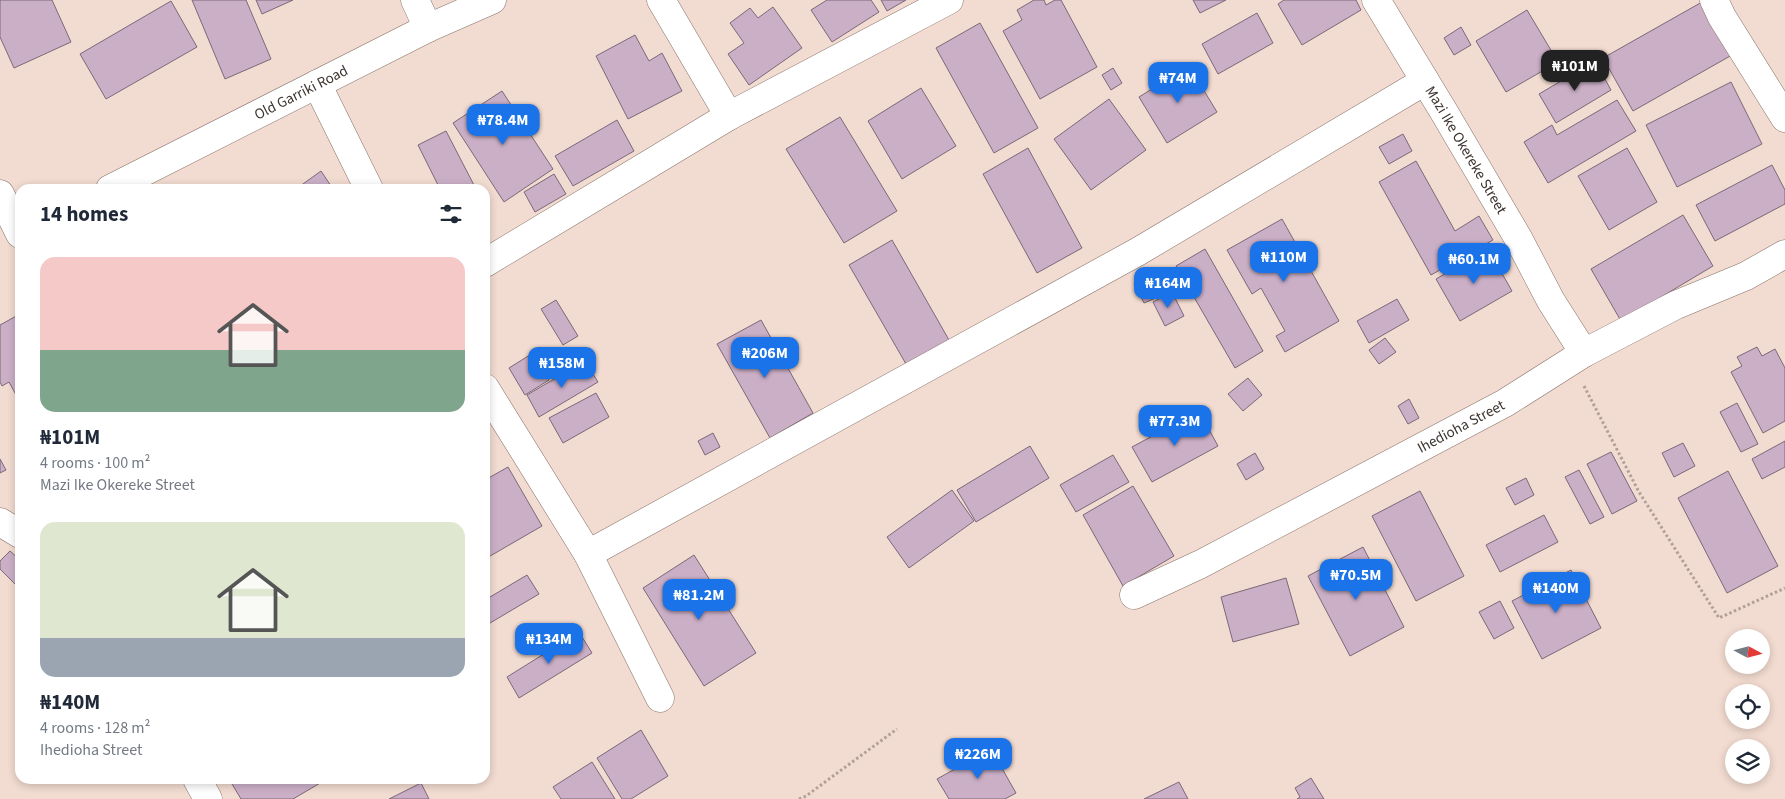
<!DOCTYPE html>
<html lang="en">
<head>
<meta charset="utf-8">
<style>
	body { margin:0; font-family:"Source Sans 3",sans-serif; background:#f2f2f3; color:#1f2937; height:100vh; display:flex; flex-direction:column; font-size:19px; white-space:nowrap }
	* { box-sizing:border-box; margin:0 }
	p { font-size:16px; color:#747a83 }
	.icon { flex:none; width:28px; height:28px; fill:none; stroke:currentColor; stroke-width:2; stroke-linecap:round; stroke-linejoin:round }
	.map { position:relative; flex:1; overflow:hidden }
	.drawer { position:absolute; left:15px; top:184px; width:475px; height:600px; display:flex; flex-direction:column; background:#fff; border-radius:15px; box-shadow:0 2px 8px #0003 }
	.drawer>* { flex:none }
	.needle { width:32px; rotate:97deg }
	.fabs { position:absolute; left:1725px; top:629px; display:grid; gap:10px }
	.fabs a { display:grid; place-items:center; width:45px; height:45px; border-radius:50%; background:#fff; box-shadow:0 2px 8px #0003; font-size:25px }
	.price { position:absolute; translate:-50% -42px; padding:0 11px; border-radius:10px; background:#1a73e8; color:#fff; font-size:16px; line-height:32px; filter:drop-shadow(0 1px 2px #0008) }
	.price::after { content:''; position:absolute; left:50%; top:30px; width:15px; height:11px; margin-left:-8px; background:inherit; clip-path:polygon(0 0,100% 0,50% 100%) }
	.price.on { background:#222; color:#fff }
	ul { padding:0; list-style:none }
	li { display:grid; align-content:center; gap:10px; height:265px; padding:0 25px }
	li span { display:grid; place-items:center; height:155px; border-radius:15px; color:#555 }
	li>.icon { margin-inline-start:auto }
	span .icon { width:90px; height:90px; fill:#fffc; stroke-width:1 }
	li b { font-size:21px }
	h2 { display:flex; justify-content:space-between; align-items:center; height:60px; padding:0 25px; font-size:21px }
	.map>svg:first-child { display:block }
</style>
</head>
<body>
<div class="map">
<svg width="1785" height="799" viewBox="0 0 1785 799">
	<rect width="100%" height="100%" fill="#f2dbd0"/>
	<path fill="#cbafc7" stroke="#7a6978" d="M0,0H52L71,42L14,68L0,37Z
		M192,0H246L271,59L225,79Z
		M256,0H293L262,14Z
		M827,0H871L879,12L832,42L811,10Z
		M881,0H906L887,11Z
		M1034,0H1044L1046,5L1055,0H1061L1097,67L1040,99L1003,31L1022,20L1017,10Z
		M1193,0H1226L1200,13Z
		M1284,0H1356L1361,10L1302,45L1278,4Z
		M171,1L197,47L106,99L80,54Z
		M1702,2L1732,55L1633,111L1603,58Z
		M773,7L802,48L749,85L728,54L744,43L730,23L750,8L758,18Z
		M1527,10L1558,62L1506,92L1476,41Z
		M1257,13L1273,43L1218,74L1202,44Z
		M980,23L1038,128L994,153L936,48Z
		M1461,27L1471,45L1454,55L1444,38Z
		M635,35L649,61L662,53L682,91L628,119L596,56Z
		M1595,61L1611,90L1556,123L1539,94Z
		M1189,66L1217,112L1167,143L1139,97Z
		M1113,68L1122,83L1111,90L1102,75Z
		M1731,82L1762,144L1677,187L1646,125Z
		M921,88L956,146L902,179L868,121Z
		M502,91L553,169L504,202L453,123Z
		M1109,99L1146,150L1091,190L1054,139Z
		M1617,100L1636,131L1548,183L1524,142L1552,125L1557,135Z
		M840,117L897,211L844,243L786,149Z
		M617,120L634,151L573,186L555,156Z
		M446,131L476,189H440L418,145Z
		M1403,134L1412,151L1389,164L1379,147Z
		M1028,148L1082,248L1037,273L983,174Z
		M1627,148L1657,202L1609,230L1578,176Z
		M1416,161L1455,231L1479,216L1493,240L1431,275L1379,182Z
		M1772,165L1785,190V204L1715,241L1696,205Z
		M321,171L333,189H296Z
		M554,174L566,194L535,212L524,192Z
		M1683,215L1713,266L1621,321L1591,269Z
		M1282,219L1339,321L1285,352L1276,336L1285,331L1261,288L1252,294L1227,250Z
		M892,240L949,340L906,364L849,265Z
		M1205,249L1263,351L1235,368L1176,266Z
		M1488,249L1512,291L1460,321L1436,279Z
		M1160,271L1170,292L1144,303L1134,283Z
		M1172,292L1184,316L1165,326L1153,302Z
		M1397,299L1409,320L1369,343L1357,321Z
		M556,300L578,336L563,345L541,309Z
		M20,314V402L9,382L2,386L0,382V325Z
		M761,320L813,413L770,438L717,344Z
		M1385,338L1396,352L1379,364L1369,350Z
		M1757,347L1762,356L1775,349L1785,368V421L1763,433L1731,372L1742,366L1737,357Z
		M533,353L549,380L525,395L509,368Z
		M585,361L598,382L539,417L527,395Z
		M1248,378L1262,395L1243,411L1228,394Z
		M596,393L609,417L563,443L549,418Z
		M1409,399L1419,418L1408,424L1398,406Z
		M1737,403L1758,444L1741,452L1720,412Z
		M1199,411L1218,446L1152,482L1132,447Z
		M713,433L720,447L705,455L698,441Z
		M1785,441V467L1762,479L1752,459Z
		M1683,443L1695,466L1674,477L1662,453Z
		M1030,446L1049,478L976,522L957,490Z
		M1611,452L1637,501L1612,514L1587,464Z
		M1255,453L1264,469L1246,480L1237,464Z
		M1113,455L1129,482L1076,512L1060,485Z
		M0,459L6,470L0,473Z
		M508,467L542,526L485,559V480Z
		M1579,470L1604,517L1590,524L1565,477Z
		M1728,471L1778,566L1727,593L1678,498Z
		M1526,478L1534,495L1515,505L1506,488Z
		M1133,486L1174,556L1123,586L1083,515Z
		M952,490L974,521L909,568L887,537Z
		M1420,491L1464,576L1416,601L1372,516Z
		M1544,515L1558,542L1500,572L1486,545Z
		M1363,547L1404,627L1350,656L1308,576Z
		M10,551L20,560V589L0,569V561Z
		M694,555L756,653L704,686L643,588Z
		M1571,570L1601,628L1542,659L1512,601Z
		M527,575L539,594L485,626V600Z
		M1286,578L1299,624L1233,642L1221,597Z
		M1500,601L1514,628L1494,639L1479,612Z
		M579,632L592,653L519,698L507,677Z
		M641,730L668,776L631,799H622L597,758Z
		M991,749L1016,793L1005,799H949L937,779Z
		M592,762L615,799H561L553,787Z
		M1311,778L1324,799H1297L1300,797L1295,788Z
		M229,779H327L293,799H241Z
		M1179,782L1188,799H1144Z
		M421,783L429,799H389Z"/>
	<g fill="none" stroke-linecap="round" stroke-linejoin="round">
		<g stroke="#88736a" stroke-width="29">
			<g id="minor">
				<path d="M415,0L428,28"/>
				<path d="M661,0L729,116"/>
				<path id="s1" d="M1376,0L1444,112L1518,238L1551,301L1584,353"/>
				<path d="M1714,0L1722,17L1785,118"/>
				<path d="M317,84L369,189"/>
				<path id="s2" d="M110,189L428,28L492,0"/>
				<path d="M0,194L20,234"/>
				<path d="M485,263L729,116L949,0"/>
				<path d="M485,388L588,554L660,698"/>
				<path d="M0,522L20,534"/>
				<path d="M588,554L1139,251L1425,81"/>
				<path id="s3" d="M1134,595L1201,564L1505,403L1584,353L1676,305L1746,276L1785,254"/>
				<path d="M197,779L208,799"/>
			</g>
		</g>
		<path stroke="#b2a097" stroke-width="3" stroke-dasharray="2.5 2.5" stroke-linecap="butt" d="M1584,386L1639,492L1719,618L1785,588
			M799,799L806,796L897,729"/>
		<use href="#minor" stroke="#fff" stroke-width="28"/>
	</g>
	<g text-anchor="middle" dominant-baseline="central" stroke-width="5" stroke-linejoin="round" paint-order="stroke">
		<g font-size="15" fill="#3e3531" stroke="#fff">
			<text stroke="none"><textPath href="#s2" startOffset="214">Old Garriki Road</textPath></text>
			<text stroke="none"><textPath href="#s1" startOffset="175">Mazi Ike Okereke Street</textPath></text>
			<text stroke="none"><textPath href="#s3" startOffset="368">Ihedioha Street</textPath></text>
		</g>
	</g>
</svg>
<div class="fabs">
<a><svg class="needle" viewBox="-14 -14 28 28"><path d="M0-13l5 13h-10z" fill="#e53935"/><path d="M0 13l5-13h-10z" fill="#747a83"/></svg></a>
<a><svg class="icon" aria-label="locate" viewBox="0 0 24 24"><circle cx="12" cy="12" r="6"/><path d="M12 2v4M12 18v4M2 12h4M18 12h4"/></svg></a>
<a><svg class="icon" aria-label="layers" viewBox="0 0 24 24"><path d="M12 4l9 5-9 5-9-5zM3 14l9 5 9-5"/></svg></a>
</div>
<b class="price on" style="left:1575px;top:92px">₦101M</b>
<b class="price" style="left:1178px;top:104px">₦74M</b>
<b class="price" style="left:503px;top:146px">₦78.4M</b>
<b class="price" style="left:1284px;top:283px">₦110M</b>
<b class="price" style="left:1474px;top:285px">₦60.1M</b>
<b class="price" style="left:1168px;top:309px">₦164M</b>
<b class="price" style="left:765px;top:379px">₦206M</b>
<b class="price" style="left:562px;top:389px">₦158M</b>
<b class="price" style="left:1175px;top:447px">₦77.3M</b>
<b class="price" style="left:1356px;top:601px">₦70.5M</b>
<b class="price" style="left:1556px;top:614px">₦140M</b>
<b class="price" style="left:699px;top:621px">₦81.2M</b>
<b class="price" style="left:549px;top:665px">₦134M</b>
<b class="price" style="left:978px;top:780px">₦226M</b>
<section class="drawer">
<h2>14 homes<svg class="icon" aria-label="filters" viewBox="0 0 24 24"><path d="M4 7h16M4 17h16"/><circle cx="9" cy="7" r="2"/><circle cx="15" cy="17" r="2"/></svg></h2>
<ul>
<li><span style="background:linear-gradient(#f6c9c9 60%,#7fa58c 0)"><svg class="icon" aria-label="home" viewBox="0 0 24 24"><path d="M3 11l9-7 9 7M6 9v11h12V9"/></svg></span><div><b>₦101M</b><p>4 rooms · 100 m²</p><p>Mazi Ike Okereke Street</p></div></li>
<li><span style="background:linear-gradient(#dfe7d0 75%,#9aa5b1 0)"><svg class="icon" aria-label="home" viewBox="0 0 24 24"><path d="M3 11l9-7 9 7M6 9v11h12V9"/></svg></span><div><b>₦140M</b><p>4 rooms · 128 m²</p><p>Ihedioha Street</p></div></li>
</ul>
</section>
</div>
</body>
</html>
